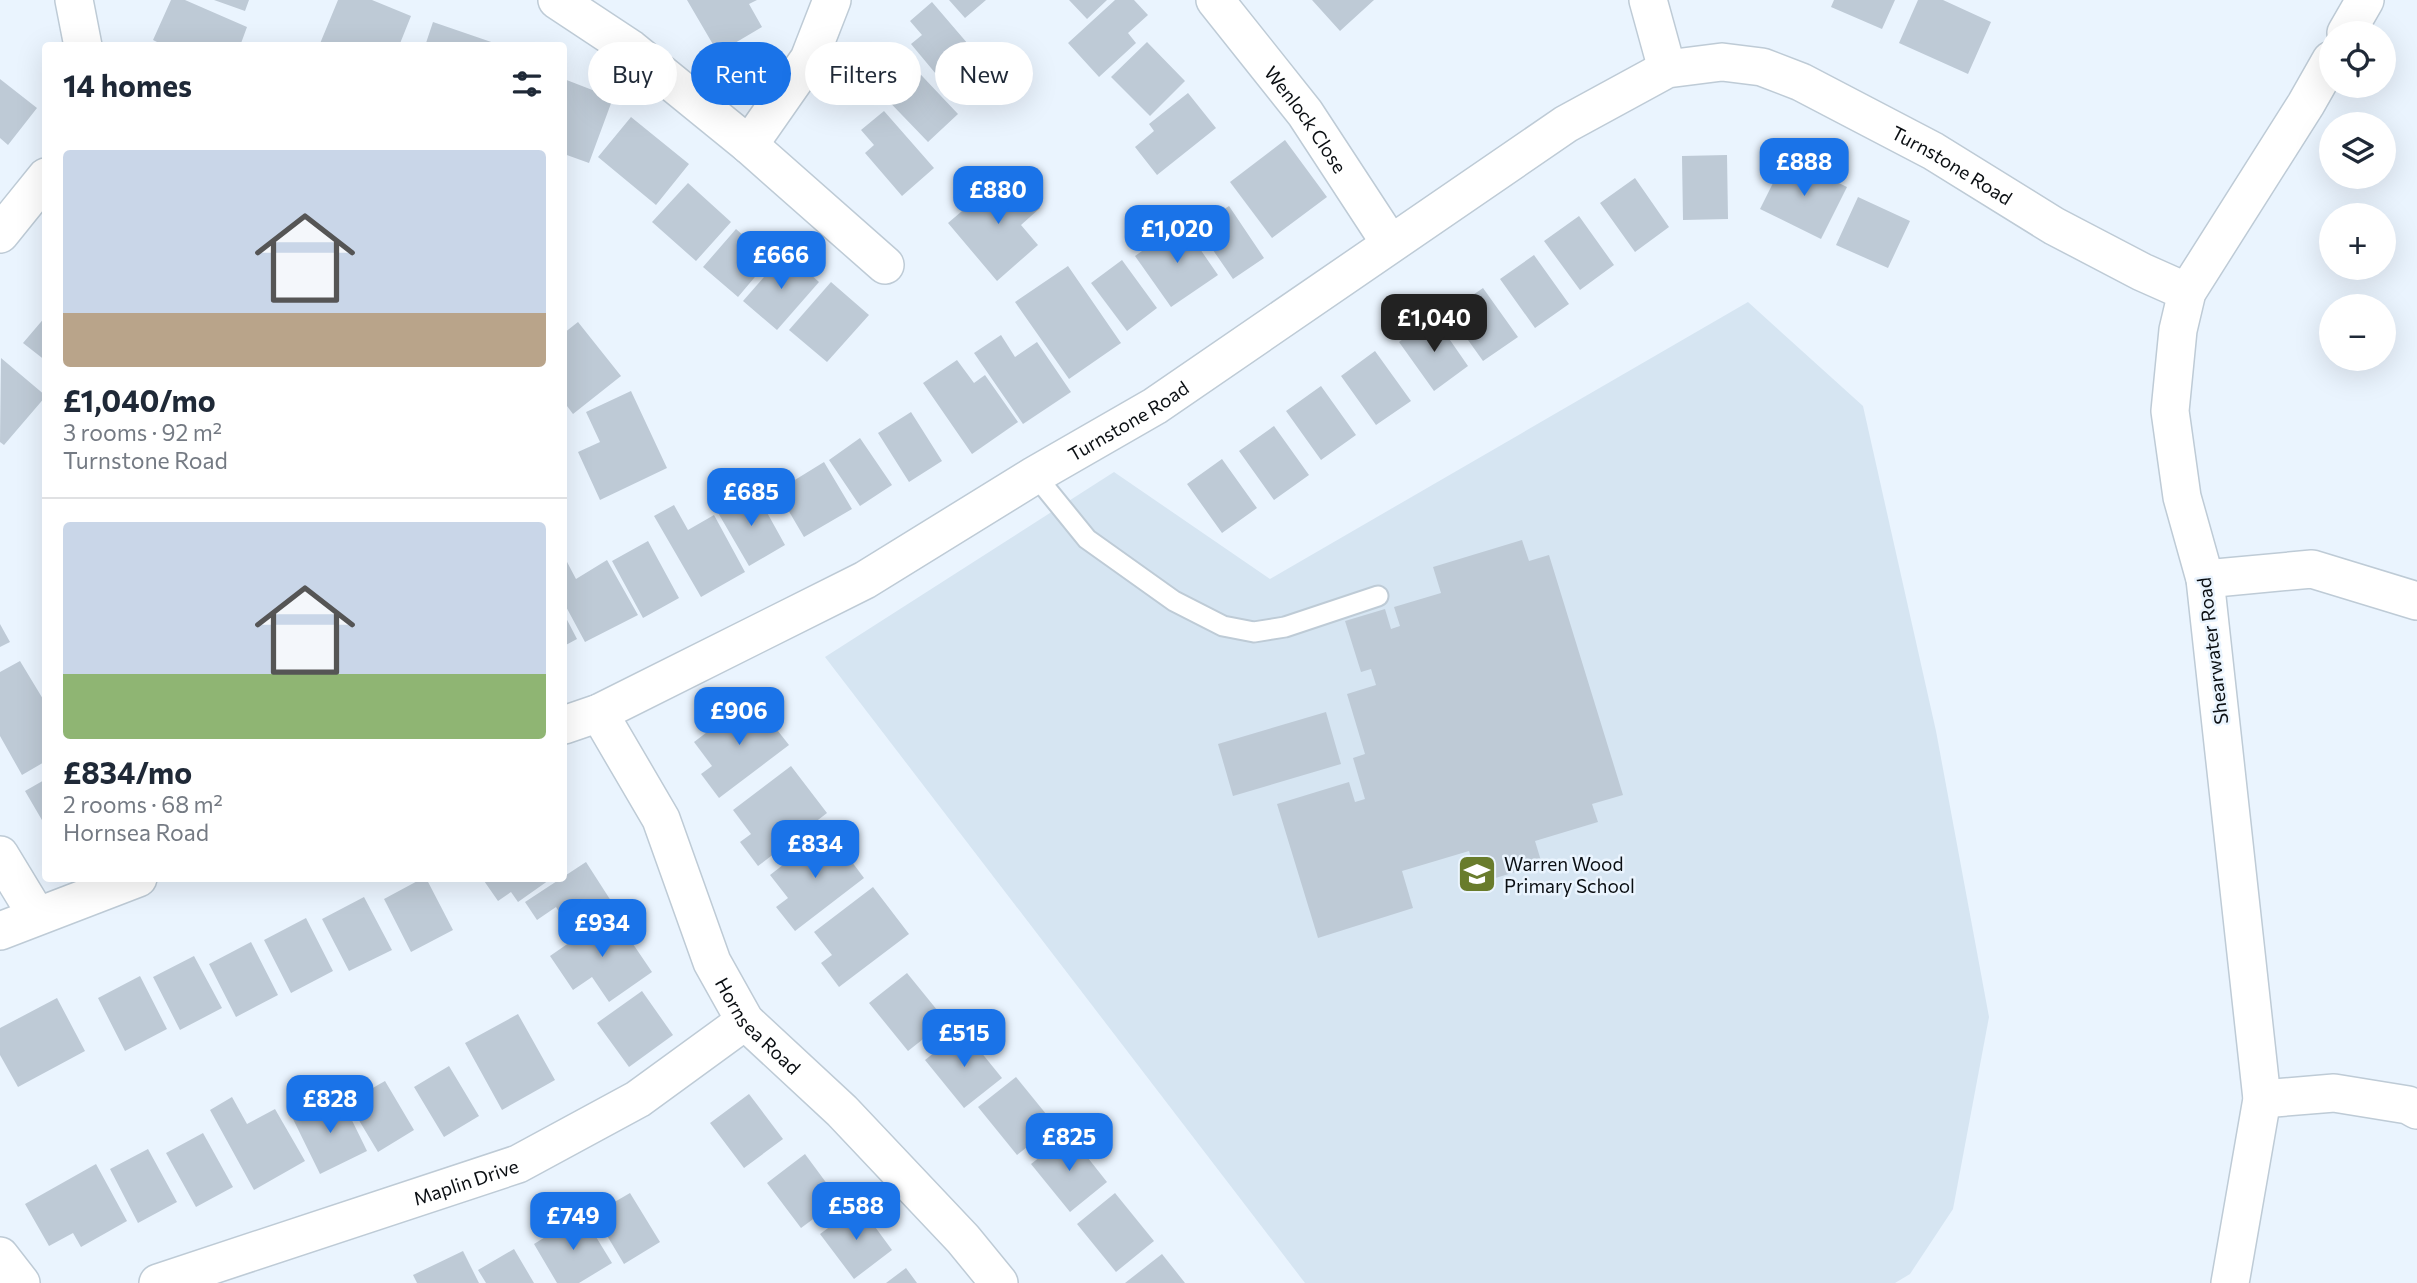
<!DOCTYPE html>
<html lang="en">
<head>
<meta charset="utf-8">
<style>
	body { margin:0; font-family:Commissioner,sans-serif; background:#f6f6f7; color:#1f2937; height:100vh; display:flex; flex-direction:column; font-size:26px; white-space:nowrap }
	* { box-sizing:border-box; margin:0 }
	p { font-size:23px; color:#747a83 }
	.icon { flex:none; width:38px; height:38px; fill:none; stroke:currentColor; stroke-width:2; stroke-linecap:round; stroke-linejoin:round }
	.map { position:relative; flex:1; overflow:hidden }
	.side { position:absolute; left:42px; top:42px; width:525px; height:840px; display:flex; flex-direction:column; background:#fff; border-radius:7px; box-shadow:0 7px 28px #0002 }
	.side>* { flex:none }
	.guide { position:absolute; left:588px; top:42px; width:665px; height:63px; display:flex; gap:14px }
	.tools { position:absolute; left:2319px; top:21px; display:grid; gap:14px }
	.tools a { display:grid; place-items:center; width:77px; height:77px; border-radius:50%; background:#fff; box-shadow:0 7px 28px #0002; font-size:35px }
	.price { position:absolute; translate:-50% -60px; padding:0 16px; border-radius:14px; background:#1a73e8; color:#fff; font-size:23px; line-height:46px; filter:drop-shadow(0 2px 4px #0008) }
	.price::after { content:''; position:absolute; left:50%; top:42px; width:21px; height:16px; margin-left:-10px; background:inherit; clip-path:polygon(0 0,100% 0,50% 100%) }
	.price.on { background:#222; color:#fff }
	ul { padding:0; list-style:none }
	li { display:grid; align-content:center; gap:14px; height:371px; padding:0 21px }
	li+li { border-top:2px solid #e0e1e3 }
	li span { display:grid; place-items:center; height:217px; border-radius:7px; color:#555 }
	li>.icon { margin-inline-start:auto }
	span .icon { width:126px; height:126px; fill:#fffc; stroke-width:1 }
	li b { font-size:30px }
	h2 { display:flex; justify-content:space-between; align-items:center; height:84px; padding:0 21px; font-size:30px }
	.tag { padding:0 24px; border-radius:32px; background:#fff; box-shadow:0 7px 28px #0002; font-size:24px; line-height:63px }
	.tag.on { background:#1a73e8; color:#fff }
	.map>svg:first-child { display:block }
</style>
</head>
<body>
<div class="map">
<svg width="2417" height="1283" viewBox="0 0 2417 1283">
	<rect width="100%" height="100%" fill="#eaf4fe"/>
	<path fill="#d6e5f2" d="M1748,302L1863,406L1936,731L1989,1017L1953,1209L1910,1274L1895,1283H1305L825,657L1114,472L1270,579Z"/>
	<path fill="#becad6" d="M171,0H185L247,27L240,46H165L153,40Z
		M214,0H249L245,11Z
		M338,0H372L411,16L399,46H319Z
		M687,0H757L749,4L762,27L718,53Z
		M949,0H986L965,18Z
		M1069,0H1107L1087,19Z
		M1115,0H1134L1148,15L1128,33L1136,43L1099,77L1068,43Z
		M1312,0H1374L1340,31Z
		M1834,0H1895L1882,29L1831,7Z
		M1918,0H1943L1991,22L1968,74L1899,43Z
		M932,2L980,58L946,86L911,44L922,35L910,21Z
		M433,22L500,45V46H425Z
		M1147,42L1185,81L1150,116L1111,77Z
		M906,59L958,114L928,142L876,88Z
		M0,79L37,108L8,145L0,138Z
		M564,79L613,98L589,163L564,154Z
		M1188,93L1216,128L1157,175L1135,147L1154,131L1149,124Z
		M884,111L934,168L902,196L865,153L874,145L861,130Z
		M631,117L689,164L656,205L598,157Z
		M1285,140L1327,197L1272,238L1230,182Z
		M1727,155L1728,219L1683,220L1682,156Z
		M1786,157L1847,187L1821,239L1760,209Z
		M1009,171L1040,208L1021,225L1038,245L997,281L948,223Z
		M1635,178L1669,227L1635,252L1600,203Z
		M688,183L731,222L696,261L652,222Z
		M1858,197L1910,221L1888,268L1836,245Z
		M1229,206L1264,258L1233,279L1197,227Z
		M1579,216L1614,265L1580,290L1544,241Z
		M1182,223L1218,275L1171,307L1135,256Z
		M736,229L770,259L738,297L703,267Z
		M786,252L819,282L777,330L743,301Z
		M1534,255L1569,304L1535,328L1500,279Z
		M1122,260L1157,308L1127,331L1091,283Z
		M1068,266L1121,343L1069,379L1015,302Z
		M831,282L869,315L827,362L789,330Z
		M1483,288L1518,337L1483,361L1448,312Z
		M46,316V361L23,343Z
		M1434,317L1468,366L1434,391L1399,342Z
		M578,322L621,376L573,414L564,402V333Z
		M1001,335L1015,357L1037,342L1071,392L1023,424L974,353Z
		M1375,351L1411,401L1376,425L1341,376Z
		M1,358L46,396L4,445L0,442Z
		M957,360L974,383L985,375L1018,422L972,454L923,383Z
		M1321,386L1356,435L1321,460L1286,411Z
		M631,391L667,468L600,500L578,452L600,442L586,412Z
		M911,412L942,461L909,482L878,433Z
		M1274,426L1309,475L1274,500L1239,451Z
		M860,438L892,485L860,506L829,460Z
		M1222,459L1257,508L1222,533L1187,484Z
		M824,462L852,509L804,537L777,491Z
		M754,489L785,545L749,566L717,511Z
		M674,505L688,530L714,515L745,572L701,597L654,516Z
		M1522,540L1529,561L1549,555L1623,795L1592,804L1598,822L1535,841L1542,864L1479,883L1469,851L1402,871L1413,908L1318,938L1277,804L1349,782L1355,802L1365,799L1353,758L1365,754L1347,694L1376,685L1371,669L1361,672L1345,621L1385,609L1391,629L1400,626L1394,607L1441,593L1433,567Z
		M648,541L679,598L643,618L612,561Z
		M566,560L576,579L607,560L638,615L585,642L564,603V561Z
		M564,614L577,639L564,646Z
		M0,624L10,642L0,647Z
		M20,661L46,704V761L22,775L0,736V672Z
		M752,698L789,745L719,798L701,774L712,766L694,742Z
		M1326,712L1341,764L1233,796L1218,744Z
		M791,766L827,813L758,866L740,842L751,834L733,810Z
		M46,779V827L25,791Z
		M828,830L864,878L795,931L776,907L788,898L770,875Z
		M586,862L613,904L572,931L556,907L537,920L525,902Z
		M423,878H426L453,930L411,952L384,899Z
		M482,878H552L518,902L511,892L498,901Z
		M873,887L909,934L839,987L821,963L832,955L814,932Z
		M364,897L392,950L349,971L322,919Z
		M612,913L652,972L609,1002L592,977L573,990L550,956Z
		M306,918L333,971L291,993L264,940Z
		M251,942L278,995L236,1017L209,964Z
		M194,956L222,1008L180,1030L153,977Z
		M907,973L946,1021L908,1051L869,1003Z
		M140,976L167,1029L125,1051L98,998Z
		M642,991L673,1035L629,1067L597,1023Z
		M57,998L85,1051L18,1087L0,1055V1028Z
		M518,1014L555,1080L502,1110L465,1043Z
		M963,1030L1002,1078L964,1108L925,1060Z
		M449,1066L479,1116L444,1137L414,1087Z
		M1016,1077L1055,1125L1017,1155L978,1107Z
		M385,1081L414,1130L378,1152L348,1102Z
		M749,1094L783,1139L744,1168L710,1123Z
		M340,1096L367,1151L320,1174L293,1119Z
		M232,1097L247,1124L275,1109L305,1161L254,1190L210,1110Z
		M203,1133L233,1187L196,1207L166,1153Z
		M1069,1134L1107,1182L1070,1212L1031,1164Z
		M148,1149L177,1202L138,1223L110,1169Z
		M805,1154L839,1200L801,1228L767,1183Z
		M96,1164L127,1221L81,1247L73,1233L49,1246L25,1204Z
		M630,1193L660,1242L624,1264L594,1214Z
		M1115,1193L1154,1241L1116,1272L1077,1224Z
		M859,1205L892,1250L854,1279L820,1234Z
		M582,1214L612,1263L579,1283H557L534,1244Z
		M514,1249L534,1283H486L478,1270Z
		M463,1251L479,1283H417L413,1275Z
		M1162,1254L1185,1283H1125Z
		M906,1268L917,1283H886Z"/>
	<g fill="none" stroke-linecap="round" stroke-linejoin="round">
		<g stroke="#becbd6" stroke-width="23">
			<path id="service" d="M1035,475L1087,539L1174,601L1223,626L1254,632L1285,627L1378,596"/>
		</g>
		<g stroke="#becbd6" stroke-width="40">
			<g id="minor">
				<path d="M74,0L83,46"/>
				<path d="M557,0L631,49L749,145L885,265"/>
				<path id="s1" d="M1215,0L1305,113L1390,243"/>
				<path d="M1648,0L1667,69"/>
				<path d="M2346,33L2365,0"/>
				<path d="M749,145L809,59L832,0"/>
				<path d="M0,234L46,177"/>
				<path d="M2205,579L2312,569L2417,601"/>
				<path id="s2" d="M599,713L661,819L712,962L745,1021L842,1111L963,1239L999,1283"/>
				<path id="s3" d="M564,725L599,713L865,580L1035,475L1155,406L1566,124L1667,69L1722,62L1762,67L1801,82L1933,151L2054,226L2142,272L2187,292"/>
				<path d="M0,855L37,916"/>
				<path d="M0,931L138,878"/>
				<path d="M2262,1099L2334,1093L2408,1105L2417,1110"/>
				<path d="M0,1256L21,1283"/>
				<path id="s4" d="M158,1283L518,1164L638,1099L745,1021"/>
				<path d="M2230,1283L2262,1099L2205,579L2182,497L2170,411L2178,330L2187,292L2306,104L2331,60"/>
			</g>
		</g>
		<use href="#service" stroke="#fff" stroke-width="19"/>
		<use href="#minor" stroke="#fff" stroke-width="37"/>
	</g>
	<defs>
		<g id="school-square" transform="scale(2.0125)"><rect x="-9" y="-9" width="18" height="18" rx="4" fill="#697c2c" stroke="#eaf4fe"/><path d="M0-5L7-2L0 1L-7-2ZM-4 1L0 2.5L4 1V4Q0 6-4 4Z" fill="#fff"/></g>
	</defs>
	<g fill-rule="evenodd">
		<use href="#school-square" x="1477" y="874"/>
	</g>
	<g text-anchor="middle" dominant-baseline="central" stroke-width="5" stroke-linejoin="round" paint-order="stroke">
		<g font-size="19" fill="#0b0f13" stroke="#eaf4fe">
			<text stroke="none"><textPath href="#s1" startOffset="150">Wenlock Close</textPath></text>
			<text stroke="none"><textPath href="#s3" startOffset="1596">Turnstone Road</textPath></text>
			<text stroke="none"><textPath href="#s3" startOffset="642">Turnstone Road</textPath></text>
			<text transform="translate(2212 651) rotate(-97)">Shearwater Road</text>
			<text stroke="none"><textPath href="#s2" startOffset="354">Hornsea Road</textPath></text>
			<text stroke="none"><textPath href="#s4" startOffset="324">Maplin Drive</textPath></text>
		</g>
		<g font-size="19" fill="#0b0f13" stroke="#eaf4fe" text-anchor="start">
			<text x="1504" y="863">Warren Wood<tspan x="1504" dy="22">Primary School</tspan></text>
		</g>
	</g>
</svg>
<div class="tools">
<a><svg class="icon" aria-label="locate" viewBox="0 0 24 24"><circle cx="12" cy="12" r="6"/><path d="M12 2v4M12 18v4M2 12h4M18 12h4"/></svg></a>
<a><svg class="icon" aria-label="layers" viewBox="0 0 24 24"><path d="M12 4l9 5-9 5-9-5zM3 14l9 5 9-5"/></svg></a>
<a>+</a>
<a>−</a>
</div>
<b class="price" style="left:1804px;top:198px">£888</b>
<b class="price" style="left:998px;top:226px">£880</b>
<b class="price" style="left:1177px;top:265px">£1,020</b>
<b class="price" style="left:781px;top:291px">£666</b>
<b class="price on" style="left:1434px;top:354px">£1,040</b>
<b class="price" style="left:751px;top:528px">£685</b>
<b class="price" style="left:739px;top:747px">£906</b>
<b class="price" style="left:815px;top:880px">£834</b>
<b class="price" style="left:602px;top:959px">£934</b>
<b class="price" style="left:964px;top:1069px">£515</b>
<b class="price" style="left:330px;top:1135px">£828</b>
<b class="price" style="left:1069px;top:1173px">£825</b>
<b class="price" style="left:856px;top:1242px">£588</b>
<b class="price" style="left:573px;top:1252px">£749</b>
<div class="guide">
<a class="tag">Buy</a>
<a class="tag on">Rent</a>
<a class="tag">Filters</a>
<a class="tag">New</a>
</div>
<section class="side">
<h2>14 homes<svg class="icon" aria-label="filters" viewBox="0 0 24 24"><path d="M4 7h16M4 17h16"/><circle cx="9" cy="7" r="2"/><circle cx="15" cy="17" r="2"/></svg></h2>
<ul>
<li><span style="background:linear-gradient(#c9d6e8 75%,#b9a48a 0)"><svg class="icon" aria-label="home" viewBox="0 0 24 24"><path d="M3 11l9-7 9 7M6 9v11h12V9"/></svg></span><div><b>£1,040/mo</b><p>3 rooms · 92 m²</p><p>Turnstone Road</p></div></li>
<li><span style="background:linear-gradient(#c9d6e8 70%,#8fb573 0)"><svg class="icon" aria-label="home" viewBox="0 0 24 24"><path d="M3 11l9-7 9 7M6 9v11h12V9"/></svg></span><div><b>£834/mo</b><p>2 rooms · 68 m²</p><p>Hornsea Road</p></div></li>
</ul>
</section>
</div>
</body>
</html>
